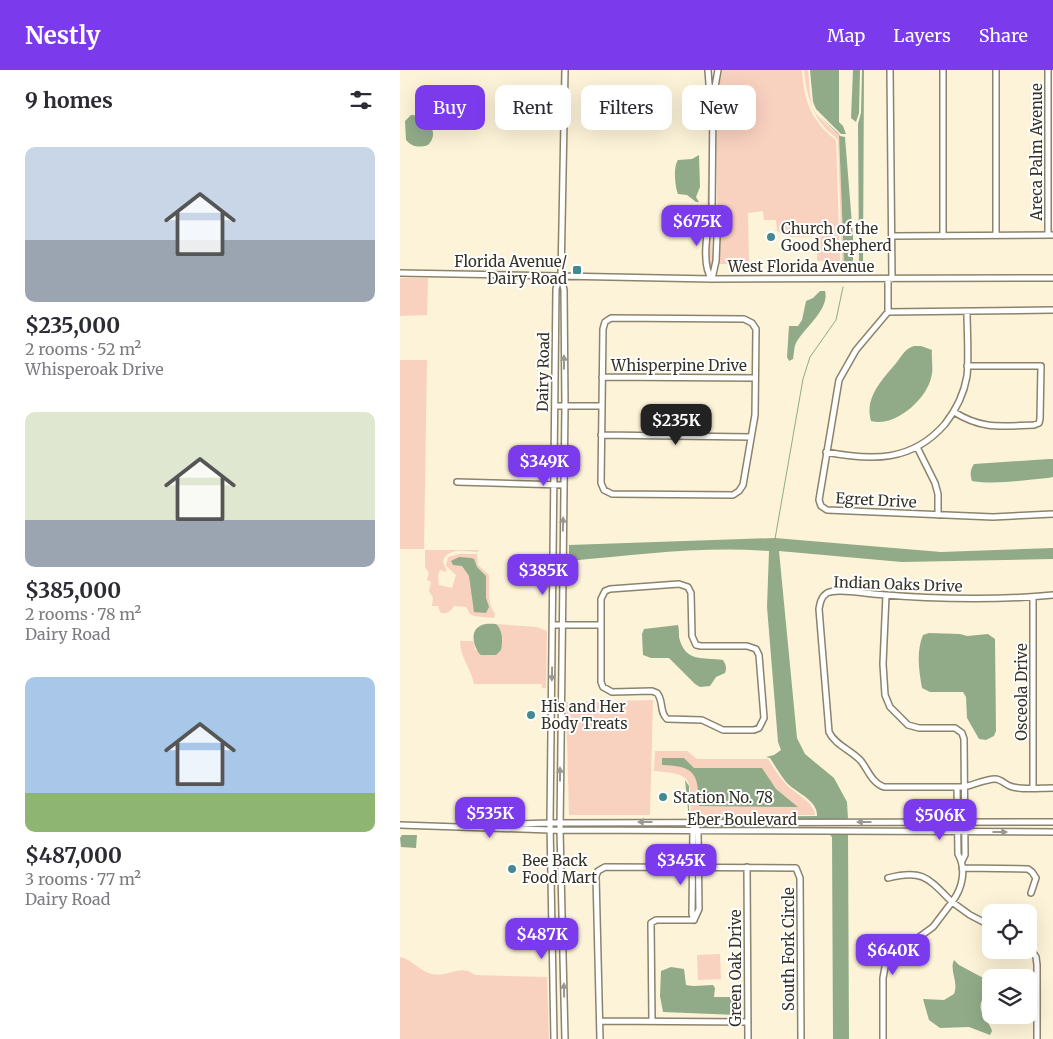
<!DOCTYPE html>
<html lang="en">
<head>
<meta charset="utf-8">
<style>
	body { margin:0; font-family:Merriweather,serif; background:#f7f7f7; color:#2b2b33; height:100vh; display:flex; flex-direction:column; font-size:19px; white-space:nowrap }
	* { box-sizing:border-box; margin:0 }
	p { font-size:16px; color:#7c7c81 }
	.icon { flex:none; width:28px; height:28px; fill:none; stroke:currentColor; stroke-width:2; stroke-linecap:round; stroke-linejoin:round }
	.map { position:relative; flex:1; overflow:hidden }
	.details { display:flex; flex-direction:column; background:#fff; width:400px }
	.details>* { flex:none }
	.banner { position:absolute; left:15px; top:15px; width:475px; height:45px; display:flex; gap:10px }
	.tools { position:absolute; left:582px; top:834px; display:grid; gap:10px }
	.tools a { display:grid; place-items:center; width:55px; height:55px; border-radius:10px; background:#fff; box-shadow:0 5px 20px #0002; font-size:25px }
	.price { position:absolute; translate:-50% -42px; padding:0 11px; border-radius:10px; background:#7c3aed; color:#fff; font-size:16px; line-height:32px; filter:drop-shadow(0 1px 2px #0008) }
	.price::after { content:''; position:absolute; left:50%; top:30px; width:15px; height:11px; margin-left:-8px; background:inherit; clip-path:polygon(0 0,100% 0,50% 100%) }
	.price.on { background:#222; color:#fff }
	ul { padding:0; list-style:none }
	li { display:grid; align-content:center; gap:10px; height:265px; padding:0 25px }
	li span { display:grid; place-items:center; height:155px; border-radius:10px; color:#555 }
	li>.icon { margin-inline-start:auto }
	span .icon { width:90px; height:90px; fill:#fffc; stroke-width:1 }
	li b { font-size:21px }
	h2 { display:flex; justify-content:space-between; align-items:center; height:60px; padding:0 25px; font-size:21px }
	.pill { padding:0 18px; border-radius:10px; background:#fff; box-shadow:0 5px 20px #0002; font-size:18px; line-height:45px }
	.pill.on { background:#7c3aed; color:#fff }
	header { display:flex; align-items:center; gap:30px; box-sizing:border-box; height:70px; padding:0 25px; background:#7c3aed; color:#fff }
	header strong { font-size:24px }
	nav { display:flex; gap:28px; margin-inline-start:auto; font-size:18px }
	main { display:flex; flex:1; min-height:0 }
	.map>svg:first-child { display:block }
</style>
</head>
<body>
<header>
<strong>Nestly</strong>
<nav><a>Map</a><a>Layers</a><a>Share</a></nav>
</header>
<main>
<section class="details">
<h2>9 homes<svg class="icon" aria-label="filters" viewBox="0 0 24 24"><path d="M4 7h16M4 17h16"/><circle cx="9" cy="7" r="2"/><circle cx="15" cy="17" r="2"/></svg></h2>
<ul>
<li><span style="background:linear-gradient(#c9d6e8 60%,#9aa5b1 0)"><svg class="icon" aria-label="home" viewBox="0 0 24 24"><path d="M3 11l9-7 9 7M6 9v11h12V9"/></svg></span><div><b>$235,000</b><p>2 rooms · 52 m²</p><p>Whisperoak Drive</p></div></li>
<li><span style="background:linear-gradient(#dfe7d0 70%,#9aa5b1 0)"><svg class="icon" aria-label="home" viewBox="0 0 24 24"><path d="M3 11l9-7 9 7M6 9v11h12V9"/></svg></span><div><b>$385,000</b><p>2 rooms · 78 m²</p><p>Dairy Road</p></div></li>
<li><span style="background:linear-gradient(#a9c7e8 75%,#8fb573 0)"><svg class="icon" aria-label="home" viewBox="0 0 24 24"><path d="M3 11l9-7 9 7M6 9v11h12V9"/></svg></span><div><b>$487,000</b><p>3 rooms · 77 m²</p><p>Dairy Road</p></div></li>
</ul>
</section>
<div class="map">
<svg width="653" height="969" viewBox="0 0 653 969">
	<rect width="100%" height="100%" fill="#fcf3d8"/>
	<path fill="#f9d1bf" d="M322,0H402C404,31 411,51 436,70L440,191H417V166L392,167L383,165L377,161L376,150H364L363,141L348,143L349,194H318L316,47L318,23Z
		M404,0H408C410,14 408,35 418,46C424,53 432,59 439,65L444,193H421H440L442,191L438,70C435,66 430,63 426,59C411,43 406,22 404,0Z
		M309,85L311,113L312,198H304Z
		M0,208H28L27,245L0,246Z
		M0,290H27L24,479H0Z
		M25,480H78V482C66,481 46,477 43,492L47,502L40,500L38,506L39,515L52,518L56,505L46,496L48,487L59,484H77L78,495L89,505C90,517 86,533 95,543L94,548L74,546L70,544L66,537L54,536C50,542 46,545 40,542L38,536H32L33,528L29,521L31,512L27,510L29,503L25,497Z
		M96,554L137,557L147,561L146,618H142V614H74C71,598 60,587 60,571H72L74,572L75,580L96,584C104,577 105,562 96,554Z
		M253,630L250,745H169L166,632Z
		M255,681H287L297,689H368C373,697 378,705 384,712C393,723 414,731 415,745H291C290,708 294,704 254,701Z
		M320,884L321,909L298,910L297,885Z
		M0,887C12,889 20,902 32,904C49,908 59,893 75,905L147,907L149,969H0Z"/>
	<path fill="#91ab88" d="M410,0H439V52L443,56L446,64H441L416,39L413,32Z
		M453,0H460L459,43L456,52L451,48Z
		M462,0H464L463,193H459L458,54L461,43Z
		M417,44L438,63L440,66L445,67L453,167V193H444L439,65Z
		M11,45C27,45 41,62 28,75C19,78 12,77 6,70L5,51Z
		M299,85L300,117L296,127L299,132H296L287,125L278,124C275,117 273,97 278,90L292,89Z
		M420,221H425C430,239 404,258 396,273C394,277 394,284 393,289L389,291L387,287L389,256H398L402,250L406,231L413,228Z
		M514,276H521L532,280C531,290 534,299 531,308C526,330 494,358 471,351C464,327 483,309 497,292C502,285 505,279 514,276Z
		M649,389H653V407L648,408C623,410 597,415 572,411C570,404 570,400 574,394Z
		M375,468L541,482L653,478V489L502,492L379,481L397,668L405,684L434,708L447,732L448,749H289L285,710L289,716V744L291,747L417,746C418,730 396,723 386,712C380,704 375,696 370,688L366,687L374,685L381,680L378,672L367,537L369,481C303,476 235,485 169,491V475Z
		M59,487L71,488L74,489L77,497L86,506V528L89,537L86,543L74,542L69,506L62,496L53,495L51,491Z
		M96,554C103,560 103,571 101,580L96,585H81C74,579 69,561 80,556C85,553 91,554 96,554Z
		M278,555C279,559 279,563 279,567C285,593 303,587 323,590C326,595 327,598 325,603L316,607L310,616L300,617L295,614L269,588H251L243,585L242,564L244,559Z
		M529,563L560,564L567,566L588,564L595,569L596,661L594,666L586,670L579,669L567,648L566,627L563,622H530L522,618C519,601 516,582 523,565Z
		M262,688H284L294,698H362L376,719L398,737L299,736C298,704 296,696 262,695Z
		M425,764H448L449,969H433L432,767L430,765Z
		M2,765H17L16,778L1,777L0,768Z
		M554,890L559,895L589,911L591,910C591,921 578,928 581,940C583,948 590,953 592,961L590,965L569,957L540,958L529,950L523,929L544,930L554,924C559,911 549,901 554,890Z
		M271,897L284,899L286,915C295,917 304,915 313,915L315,918L314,927H339V943L337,945L263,942L260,926L261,901Z"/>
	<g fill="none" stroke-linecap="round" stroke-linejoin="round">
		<path stroke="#91ab88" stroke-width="1" d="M375,469L403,309L410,287L436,250L443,217"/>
		<g stroke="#8b836b" stroke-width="8">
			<path id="minor" d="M308,0L309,14L312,25
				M490,0L492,209
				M543,0V166
				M596,0V164
				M648,0V165
				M311,144C307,159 301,196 312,209
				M492,166L653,165
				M0,203L312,209L653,208
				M312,209L316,191L317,166L312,141L313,28L318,0
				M488,209V242
				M653,240L488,242L456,280L439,310L419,430L421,436L427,440L593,447L653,444
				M211,248L344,249L352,253L356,259L355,345L343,415L339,421L333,425L212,424L204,420L201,413L203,259L205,252Z
				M202,307L355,308
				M155,336H201
				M554,342C583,360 601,356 634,355L639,353L640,349L641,296H567
				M201,365L351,367
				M517,377L535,413L538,424V445
				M426,382C472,391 512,392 545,354C556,340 564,324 567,306C569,285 567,262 567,241
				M57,412L164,415
				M279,514L288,517L291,523L292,566L296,575L301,576H347L356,579L359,585L364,648L359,658L354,660H323L302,650L267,649C259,642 264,631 257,623L252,621L212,622L203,617L201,612V529L205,521L210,519Z
				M486,525L483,594L485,625L490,637L508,655L519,658H555L562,663L564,669L565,785L562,791
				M653,525C593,531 532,529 473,524C461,523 437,518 427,523C421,527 420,533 419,539L429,662C435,675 451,680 461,691C468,700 472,713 484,717H564C573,715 586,709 595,709C602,709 606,716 613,717C625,720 640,718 653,718
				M153,555H201
				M633,718V527
				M294,752L298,761L299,839L294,850
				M0,755L150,760L653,762
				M77,755L150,753L653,752
				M293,759L292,844L294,850
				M347,797L348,969
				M562,798L628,799L632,802L636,808L631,823
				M488,808C523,799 528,808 552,832C562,819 567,800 558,784L557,717
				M629,877L636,887L637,895V969
				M200,951L348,952
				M252,951L251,853L256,850H294
				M154,969L150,753L156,219L160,206
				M165,969L160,760L165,336L164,220L161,206L165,0
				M200,969L196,806L198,801L205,797L396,798L400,808L401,969
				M483,969V908L485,897L504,878L533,857L552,832L570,845L591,856"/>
		</g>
		<use href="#minor" stroke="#fff" stroke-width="5"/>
	</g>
	<defs><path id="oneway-solid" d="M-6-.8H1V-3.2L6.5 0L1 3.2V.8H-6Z" transform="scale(1.25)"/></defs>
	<g fill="#9a9894">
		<use href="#oneway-solid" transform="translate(164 292) rotate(-90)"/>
		<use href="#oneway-solid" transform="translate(163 454) rotate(-89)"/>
		<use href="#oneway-solid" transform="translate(152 604) rotate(91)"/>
		<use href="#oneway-solid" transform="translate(160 704) rotate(-90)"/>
		<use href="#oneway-solid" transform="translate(245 752) rotate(180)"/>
		<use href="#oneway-solid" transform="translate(464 752) rotate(180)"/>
		<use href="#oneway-solid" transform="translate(600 762)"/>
		<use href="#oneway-solid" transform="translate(164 920) rotate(-91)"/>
	</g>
	<g fill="#428992" stroke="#fff" stroke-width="2">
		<circle cx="371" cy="167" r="5"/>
		<rect x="172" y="195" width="10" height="10" rx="2.5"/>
		<circle cx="131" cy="645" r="5"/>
		<circle cx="263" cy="727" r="5"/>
		<circle cx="112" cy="799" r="5"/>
	</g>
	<g text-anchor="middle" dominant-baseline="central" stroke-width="4" stroke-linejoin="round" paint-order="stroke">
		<g font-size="15" fill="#353228" stroke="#fff">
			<text transform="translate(636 82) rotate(-90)">Areca Palm Avenue</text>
			<text x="401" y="196">West Florida Avenue</text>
			<text x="279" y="295">Whisperpine Drive</text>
			<text transform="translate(143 302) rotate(-89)">Dairy Road</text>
			<text transform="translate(476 430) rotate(3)">Egret Drive</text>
			<text transform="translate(498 514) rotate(2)">Indian Oaks Drive</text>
			<text transform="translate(621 622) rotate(-90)">Osceola Drive</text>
			<text x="342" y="749">Eber Boulevard</text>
			<text transform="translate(388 879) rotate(-90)">South Fork Circle</text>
			<text transform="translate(335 898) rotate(-90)">Green Oak Drive</text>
		</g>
		<g font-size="15" fill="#353228" stroke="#fff" text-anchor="start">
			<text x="381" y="158">Church of the<tspan x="381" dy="17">Good Shepherd</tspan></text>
			<text x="167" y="191" text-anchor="end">Florida Avenue/<tspan x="167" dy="17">Dairy Road</tspan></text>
			<text x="141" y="636">His and Her<tspan x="141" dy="17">Body Treats</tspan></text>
			<text x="273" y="727">Station No. 78</text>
			<text x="122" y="790">Bee Back<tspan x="122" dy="17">Food Mart</tspan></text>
		</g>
	</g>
</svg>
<div class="tools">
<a><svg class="icon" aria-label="locate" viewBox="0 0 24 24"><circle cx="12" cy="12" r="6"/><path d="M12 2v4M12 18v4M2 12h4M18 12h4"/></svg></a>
<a><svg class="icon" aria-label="layers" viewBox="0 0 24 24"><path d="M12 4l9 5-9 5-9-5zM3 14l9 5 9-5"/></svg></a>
</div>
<b class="price" style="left:297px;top:177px">$675K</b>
<b class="price on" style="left:276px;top:376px">$235K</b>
<b class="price" style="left:144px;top:417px">$349K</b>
<b class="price" style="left:143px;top:526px">$385K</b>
<b class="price" style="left:90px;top:769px">$535K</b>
<b class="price" style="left:540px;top:771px">$506K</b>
<b class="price" style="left:281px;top:816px">$345K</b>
<b class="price" style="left:142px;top:890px">$487K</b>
<b class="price" style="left:493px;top:906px">$640K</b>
<div class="banner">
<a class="pill on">Buy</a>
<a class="pill">Rent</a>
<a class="pill">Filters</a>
<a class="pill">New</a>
</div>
</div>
</main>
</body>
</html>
